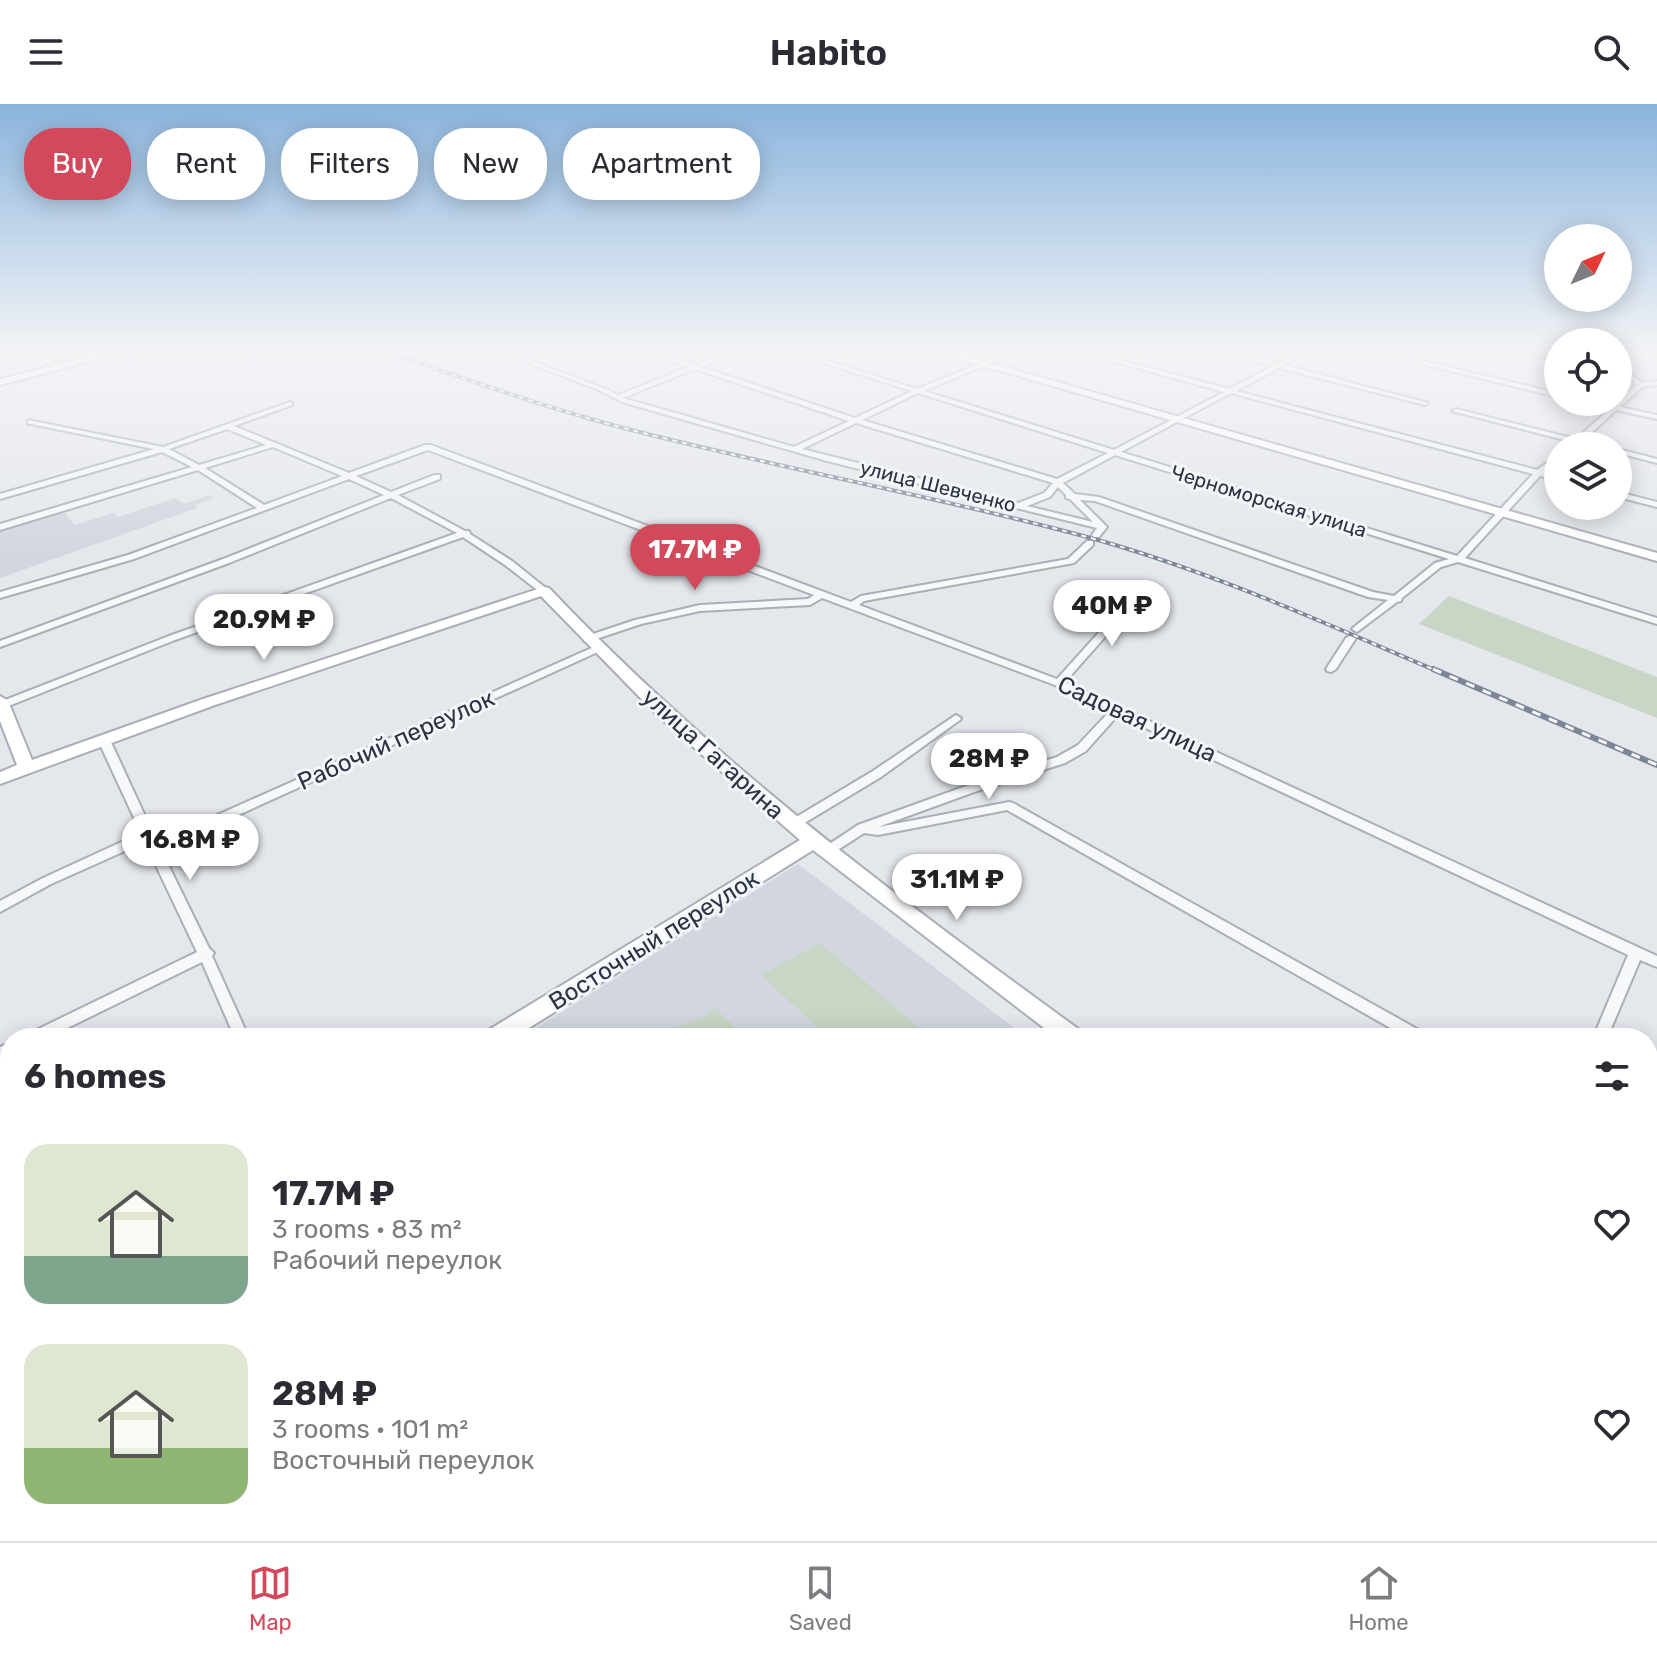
<!DOCTYPE html>
<html lang="en">
<head>
<meta charset="utf-8">
<style>
	body { margin:0; font-family:Rubik,sans-serif; background:#f2f2f3; color:#2b2b33; height:100vh; display:flex; flex-direction:column; font-size:30px; white-space:nowrap }
	* { box-sizing:border-box; margin:0 }
	p { font-size:26px; color:#7c7c81 }
	.icon { flex:none; width:44px; height:44px; fill:none; stroke:currentColor; stroke-width:2; stroke-linecap:round; stroke-linejoin:round }
	.map { position:relative; flex:1; overflow:hidden }
	.side { position:absolute; left:0px; top:924px; width:1658px; height:514px; display:flex; flex-direction:column; background:#fff; border-radius:32px 32px 0 0; box-shadow:0 4px 20px #0003 }
	.side>* { flex:none }
	.top-card { position:absolute; left:24px; top:24px; width:800px; height:72px; display:flex; gap:16px }
	.needle { width:52px; rotate:47deg }
	.buttons { position:absolute; left:1544px; top:120px; display:grid; gap:16px }
	.buttons a { display:grid; place-items:center; width:88px; height:88px; border-radius:50%; background:#fff; box-shadow:0 4px 20px #0003; font-size:40px }
	.price { position:absolute; translate:-50% -68px; padding:0 18px; border-radius:28px; background:#fff; color:#222; font-size:26px; line-height:52px; filter:drop-shadow(0 2px 4px #0008) }
	.price::after { content:''; position:absolute; left:50%; top:48px; width:24px; height:18px; margin-left:-12px; background:inherit; clip-path:polygon(0 0,100% 0,50% 100%) }
	.price.on { background:#d1495b; color:#fff }
	ul { padding:0; list-style:none }
	li { display:flex; align-items:center; gap:24px; height:200px; padding:0 24px }
	li span { display:grid; place-items:center; flex:none; width:224px; height:160px; border-radius:24px; color:#555 }
	li>.icon { margin-inline-start:auto }
	span .icon { width:96px; height:96px; fill:#fffc; stroke-width:1 }
	li b { font-size:34px }
	h2 { display:flex; justify-content:space-between; align-items:center; height:96px; padding:0 24px; font-size:34px }
	.tag { padding:0 28px; border-radius:32px; background:#fff; box-shadow:0 4px 20px #0003; font-size:28px; line-height:72px }
	.tag.on { background:#d1495b; color:#fff }
	header { display:flex; justify-content:space-between; align-items:center; height:104px; padding:0 24px; background:#fff; font-size:36px; font-weight:600 }
	.menu { display:flex; justify-content:space-around; align-items:center; height:112px; border-top:2px solid #e1e1e2; background:#fff; font-size:22px; color:#7c7c81 }
	.menu a { display:grid; justify-items:center; gap:4px }
	.menu .on { color:#d1495b }
	.map>svg:first-child { display:block }
</style>
</head>
<body>
<header><svg class="icon" aria-label="menu" viewBox="0 0 24 24"><path d="M4 6h16M4 12h16M4 18h16"/></svg>Habito<svg class="icon" aria-label="search" viewBox="0 0 24 24"><circle cx="10" cy="10" r="6"/><path d="M15 15l6 6"/></svg></header>
<div class="map">
<svg width="1657" height="1437" viewBox="0 0 1657 1437">
	<rect width="100%" height="100%" fill="#e4e7ec"/>
	<path fill="#d2d6de" d="M210,391L214,394L195,401L197,404L0,474V426L64,408L75,421L113,409L118,413L175,394L184,400Z
		M798,760L1025,932L520,934Z"/>
	<path fill="#c9d6c5" d="M1449,492L1657,573V614L1419,520Z
		M820,839L931,934H829L761,871Z
		M715,904L746,934H647L704,913Z"/>
	<g fill="none" stroke-linecap="round" stroke-linejoin="round">
		<g stroke="#a9aeb7" stroke-width="4">
			<path id="street" d="M30,247H37L61,264L56,265Z
				M497,247H506L603,284L618,291L689,263L644,247H654L695,261L729,247H738L701,263L855,314L912,287L786,247H796L917,285L1010,247H1019L924,287L1114,346L1224,288L1075,247H1086L1229,285L1273,262L1219,247H1230L1278,259L1301,247H1309L1284,261L1428,299L1425,301L1279,264L1236,287L1537,366L1558,351V357L1544,368L1558,372V376L1540,372L1465,454L1657,514V520L1458,458L1441,463L1402,494L1401,497L1397,498L1357,528L1352,525L1354,523L1388,496L1368,493L1095,397L1080,396L1107,423L1099,433H1093L1092,431L1097,424L827,357L622,298L599,286ZM695,265L849,317L794,343L623,294ZM918,289L1108,349L1057,375L862,316ZM1231,289L1533,370L1457,452L1121,348ZM856,319L1053,379L1044,389L1018,399L802,345ZM1115,351L1449,455L1435,459L1394,492L1373,488L1099,393L1075,390L1063,379ZM1058,383L1066,391V394L1070,395L1093,418L1027,402L1050,393Z
				M1368,247H1380L1558,289V293Z
				M1519,247H1531L1558,253V257Z
				M1618,267L1637,274L1642,279L1657,277V281L1642,283L1620,303L1657,311V315L1616,306L1583,337L1600,342L1579,340L1574,342L1571,340L1572,338L1452,307L1456,305L1576,335L1610,305L1585,298H1598L1613,301L1636,281L1633,276L1618,271Z
				M290,298L293,300L292,301L234,322L349,369L425,341H431L851,498L861,492L1068,455L1087,437H1093V441L1074,459L864,497L859,501L1057,575L1137,486H1143V490L1065,578L1657,852V863L1640,856L1607,934H1593L1628,851L1118,611L1086,647L1065,659L974,688L878,723L1009,698L1013,699L1426,930L1428,934H1408L1007,706L878,731L864,729L830,751H822L820,748L822,745L858,721L966,682L1057,653L1078,641L1110,607L1055,581L822,494L810,501L700,507L641,520L590,537H584V533L635,516L700,501L808,495L814,491L428,346L356,372L391,388L434,371H440V375L398,391L465,427H469L470,430L512,457L547,485V489H541L505,461L463,433L175,536L6,603L0,604V598L169,532L457,429L391,394L229,459L0,543V537L223,455L384,391L349,375L134,455L0,494V488L128,451L257,404L198,366L0,426V420L192,363L162,348L0,395V390L154,345L31,320H28V316L163,343ZM227,325L266,341L199,361L169,345ZM273,343L342,372L264,401L205,364Z
				M1618,345L1657,355V359L1618,349Z
				M1618,388L1657,398V403L1618,393Z
				M1351,531L1356,534L1336,565L1331,568L1327,567L1326,565L1346,534Z
				M596,542L600,543V547L161,746L209,844L214,849L212,852L249,934H235L202,858L47,934H26L28,930L197,848L150,749L146,745L147,743L145,738L51,780L0,808V797L43,774L141,729L98,636L100,634H108L110,636L157,738Z
				M956,611L961,614L960,616L881,673L796,724H788L786,721L788,718L873,667Z
				M10,939V952L0,956V943Z
				M1648,1054L1657,1059V1075L1648,1071Z
				M10,1073V1090L0,1095V1078Z
				M178,1428H204L199,1437H173Z
				M470,1428H492L496,1437H474Z
				M605,1428H629L625,1437H601Z
				M1086,1428H1107L1103,1437H1082Z
				M1119,1428H1144L1148,1437H1123Z"/>
		</g>
		<g stroke="#a9aeb7" stroke-width="4">
			<path id="secondary" d="M113,247H130L0,281V275Z
				M932,247H948L1657,449V457Z
				M544,483L549,484C712,656 890,788 1081,927L1084,934H1057L813,746L513,934H484L487,927L800,736L660,614L541,492L215,601L0,680V668L17,661L0,617V592L8,597L32,656L203,595Z
				M10,1273V1305L0,1309V1277Z
				M1648,1345L1657,1349V1381L1648,1377Z"/>
		</g>
		<use href="#street" fill="#f7f8fa" fill-rule="evenodd"/>
		<use href="#secondary" fill="#fff" fill-rule="evenodd"/>
		<g stroke="#7d8696" stroke-width="4">
			<path id="rail-far1" d="M386,247C462,274 538,301 616,322C772,363 932,391 1087,433C1208,466 1322,518 1437,567"/>
		</g>
		<g stroke="#7d8696" stroke-width="6">
			<path id="rail" d="M1433,565L1657,661"/>
		</g>
		<use href="#rail-far1" stroke="#f4f6f9" stroke-width="2" stroke-dasharray="5" stroke-linecap="butt"/>
		<use href="#rail" stroke="#f4f6f9" stroke-width="3" stroke-dasharray="9" stroke-linecap="butt"/>
	</g>
	<linearGradient id="sky" x2="0" y2="1"><stop stop-color="#8bb4dd"/><stop offset="0.55" stop-color="#f3f4f6"/><stop offset="1" stop-color="#f3f4f6" stop-opacity="0"/></linearGradient>
	<rect width="1657" height="448" fill="url(#sky)"/>
	<g text-anchor="middle" dominant-baseline="central" stroke-width="6" stroke-linejoin="round" paint-order="stroke">
		<g font-size="20" fill="#2b3445" stroke="#f4f6f9">
			<text transform="translate(938 382) rotate(14)">улица Шевченко</text>
			<text transform="translate(1269 397) rotate(17)">Черноморская улица</text>
		</g>
		<g font-size="24" fill="#2b3445" stroke="#f4f6f9">
			<text transform="translate(1137 615) rotate(25)">Садовая улица</text>
			<text transform="translate(396 636) rotate(-24)">Рабочий переулок</text>
			<text transform="translate(713 650) rotate(42)">улица Гагарина</text>
			<text transform="translate(654 836) rotate(-32)">Восточный переулок</text>
		</g>
	</g>
</svg>
<div class="buttons">
<a><svg class="needle" viewBox="-14 -14 28 28"><path d="M0-13l5 13h-10z" fill="#e53935"/><path d="M0 13l5-13h-10z" fill="#7c7c81"/></svg></a>
<a><svg class="icon" aria-label="locate" viewBox="0 0 24 24"><circle cx="12" cy="12" r="6"/><path d="M12 2v4M12 18v4M2 12h4M18 12h4"/></svg></a>
<a><svg class="icon" aria-label="layers" viewBox="0 0 24 24"><path d="M12 4l9 5-9 5-9-5zM3 14l9 5 9-5"/></svg></a>
</div>
<b class="price on" style="left:695px;top:488px">17.7M ₽</b>
<b class="price" style="left:1112px;top:544px">40M ₽</b>
<b class="price" style="left:264px;top:558px">20.9M ₽</b>
<b class="price" style="left:989px;top:697px">28M ₽</b>
<b class="price" style="left:190px;top:778px">16.8M ₽</b>
<b class="price" style="left:957px;top:818px">31.1M ₽</b>
<div class="top-card">
<a class="tag on">Buy</a>
<a class="tag">Rent</a>
<a class="tag">Filters</a>
<a class="tag">New</a>
<a class="tag">Apartment</a>
</div>
<section class="side">
<h2>6 homes<svg class="icon" aria-label="filters" viewBox="0 0 24 24"><path d="M4 7h16M4 17h16"/><circle cx="9" cy="7" r="2"/><circle cx="15" cy="17" r="2"/></svg></h2>
<ul>
<li><span style="background:linear-gradient(#dfe7d0 70%,#7fa58c 0)"><svg class="icon" aria-label="home" viewBox="0 0 24 24"><path d="M3 11l9-7 9 7M6 9v11h12V9"/></svg></span><div><b>17.7M ₽</b><p>3 rooms · 83 m²</p><p>Рабочий переулок</p></div><svg class="icon" aria-label="heart" viewBox="0 0 24 24"><path d="M12 20l-8-8c-3-5 5-10 8-4 3-6 11-1 8 4z"/></svg></li>
<li><span style="background:linear-gradient(#dfe7d0 65%,#8fb573 0)"><svg class="icon" aria-label="home" viewBox="0 0 24 24"><path d="M3 11l9-7 9 7M6 9v11h12V9"/></svg></span><div><b>28M ₽</b><p>3 rooms · 101 m²</p><p>Восточный переулок</p></div><svg class="icon" aria-label="heart" viewBox="0 0 24 24"><path d="M12 20l-8-8c-3-5 5-10 8-4 3-6 11-1 8 4z"/></svg></li>
</ul>
</section>
</div>
<nav class="menu">
<a class="on"><svg class="icon" aria-label="map" viewBox="0 0 24 24"><path d="M3 6l6-2 6 2 6-2v14l-6 2-6-2-6 2zM9 4v14M15 6v14"/></svg>Map</a>
<a><svg class="icon" aria-label="saved" viewBox="0 0 24 24"><path d="M7 4h10v16l-5-4-5 4z"/></svg>Saved</a>
<a><svg class="icon" aria-label="home" viewBox="0 0 24 24"><path d="M3 11l9-7 9 7M6 9v11h12V9"/></svg>Home</a>
</nav>
</body>
</html>
